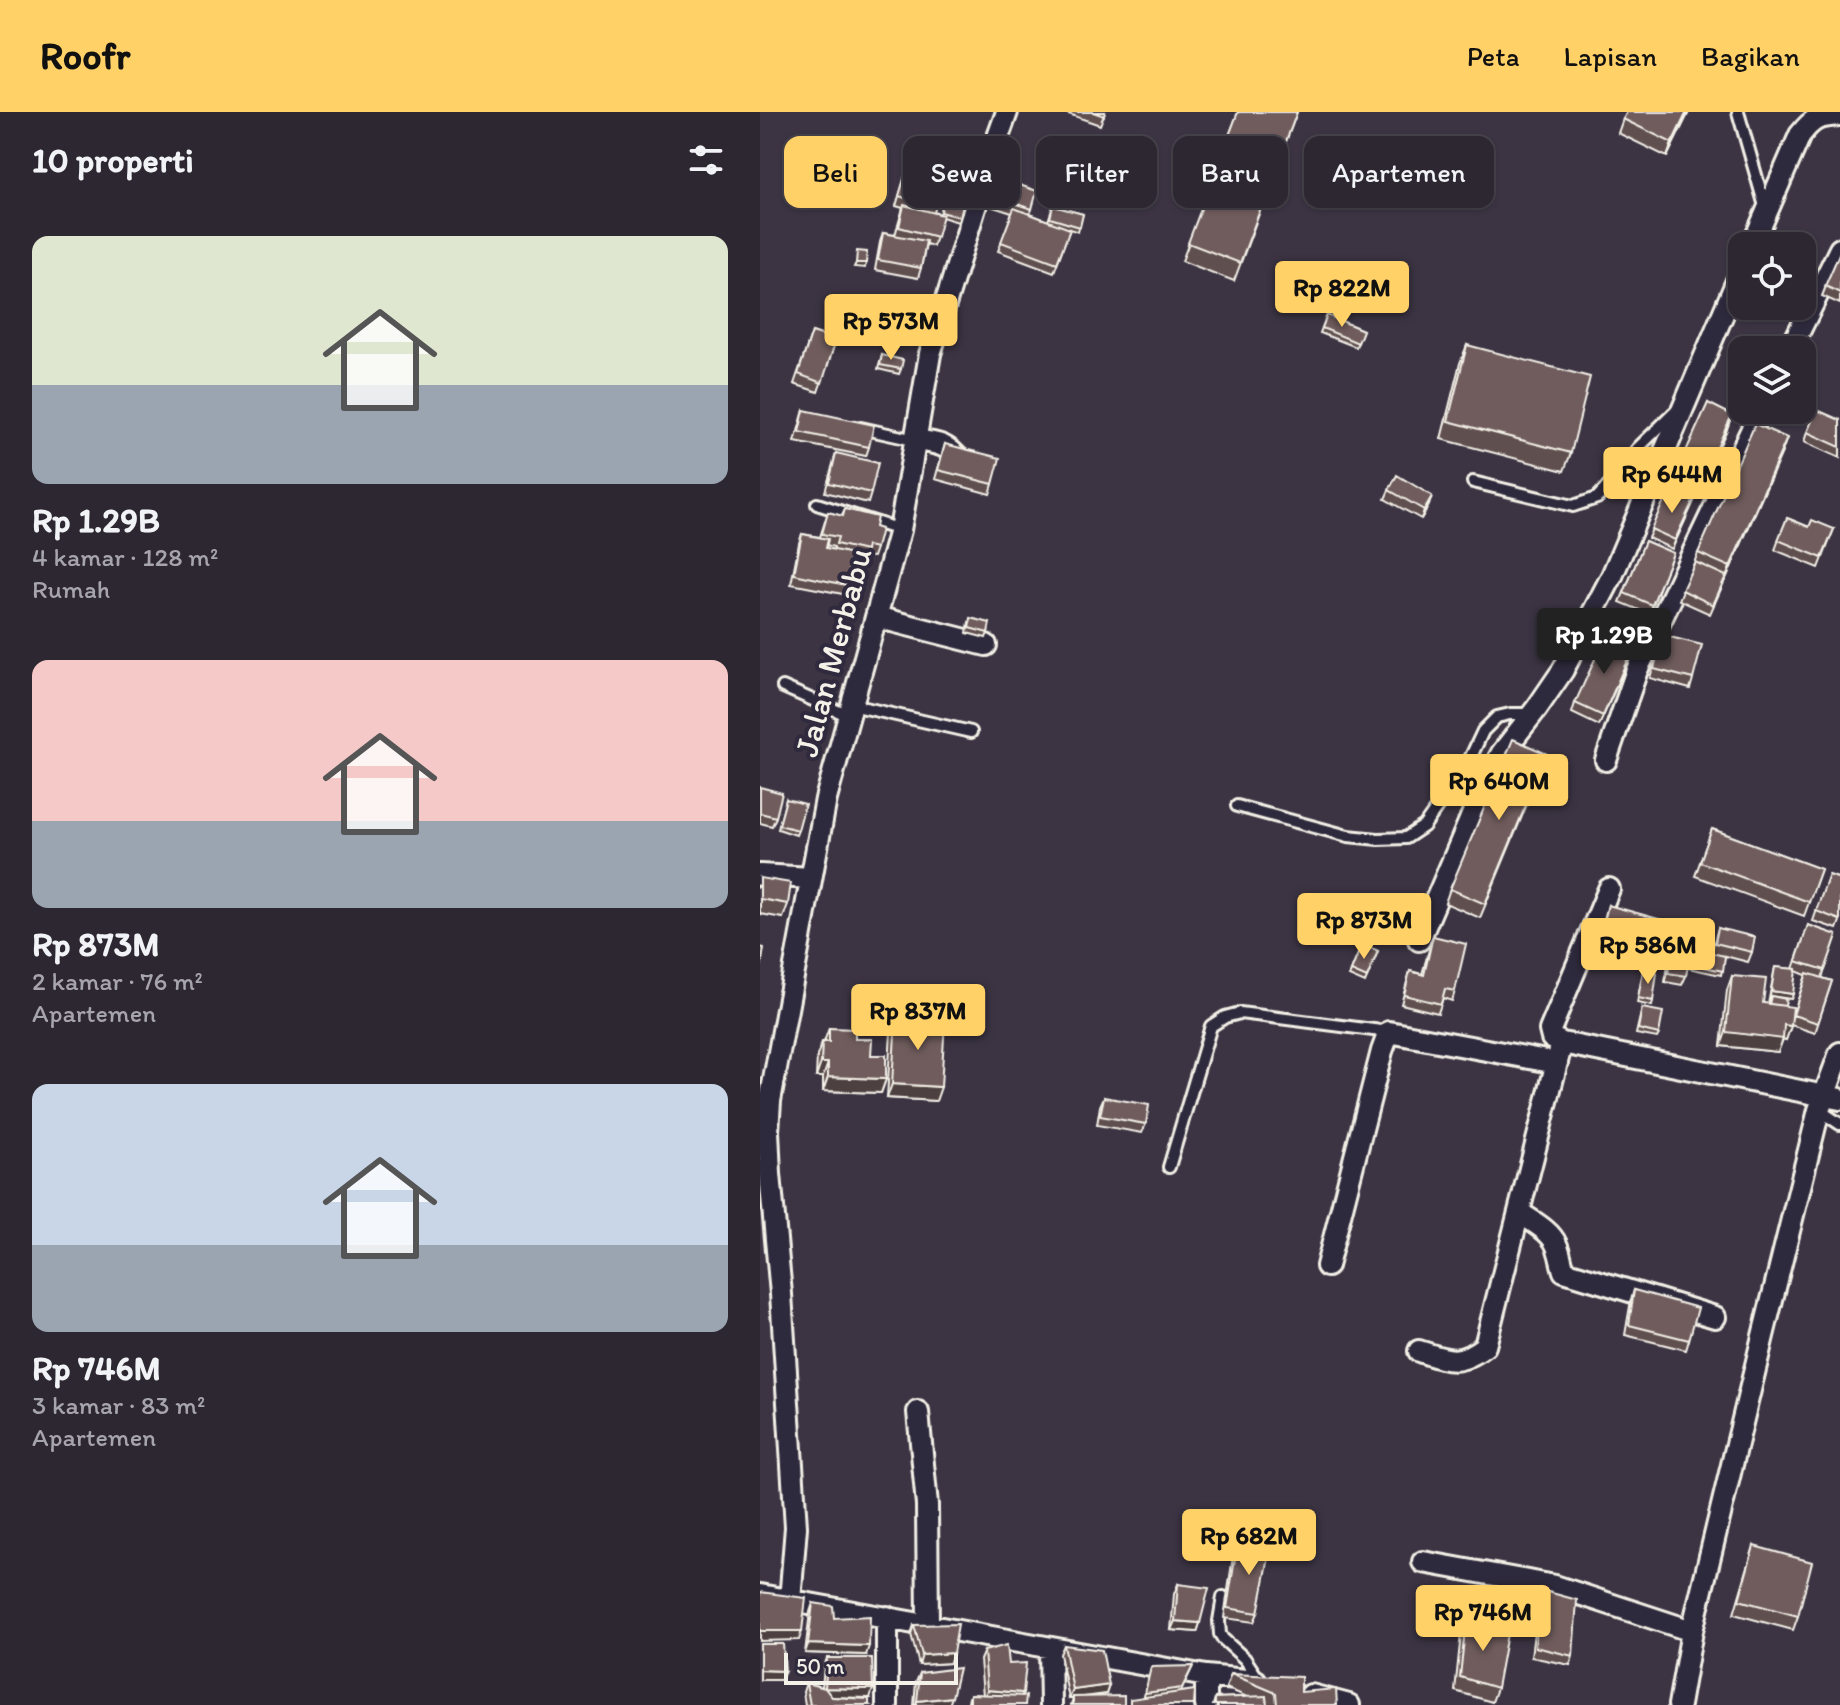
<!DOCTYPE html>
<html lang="id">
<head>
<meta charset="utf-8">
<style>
	body { margin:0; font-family:Itim,sans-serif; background:#352f3a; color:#f1f3f6; height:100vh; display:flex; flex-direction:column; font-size:30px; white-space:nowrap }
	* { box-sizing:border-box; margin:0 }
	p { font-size:26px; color:#a7a5ac }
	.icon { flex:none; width:44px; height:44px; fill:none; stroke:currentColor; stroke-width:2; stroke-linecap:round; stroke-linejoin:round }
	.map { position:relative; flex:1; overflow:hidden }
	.sheet { display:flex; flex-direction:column; background:#2d2732; width:760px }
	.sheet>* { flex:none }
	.top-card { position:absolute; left:24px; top:24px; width:760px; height:72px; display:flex; gap:16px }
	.controls { position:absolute; left:968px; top:120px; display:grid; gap:16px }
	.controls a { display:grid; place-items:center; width:88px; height:88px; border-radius:16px; background:#2d2732; box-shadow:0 2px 6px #0004,0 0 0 2px #48444d; font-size:40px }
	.scale { position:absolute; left:24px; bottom:20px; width:174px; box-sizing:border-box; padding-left:8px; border:4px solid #f4f1e8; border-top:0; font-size:22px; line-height:28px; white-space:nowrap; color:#f4f1e8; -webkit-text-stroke:6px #2f2a3d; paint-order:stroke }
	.price { position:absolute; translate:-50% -68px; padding:0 18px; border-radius:8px; background:#ffd166; color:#111; font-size:26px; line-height:52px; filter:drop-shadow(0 2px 4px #0008) }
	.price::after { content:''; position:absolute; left:50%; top:48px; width:24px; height:18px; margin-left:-12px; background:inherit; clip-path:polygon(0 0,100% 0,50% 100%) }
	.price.selected { background:#222; color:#fff }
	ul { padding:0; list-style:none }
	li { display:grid; align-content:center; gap:16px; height:424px; padding:0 32px }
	li span { display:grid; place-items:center; height:248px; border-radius:16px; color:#555 }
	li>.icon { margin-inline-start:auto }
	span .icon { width:144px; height:144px; fill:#fffc; stroke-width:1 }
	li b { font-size:34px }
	h2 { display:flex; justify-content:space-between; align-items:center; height:96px; padding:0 32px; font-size:34px }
	.pill { padding:0 28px; border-radius:16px; background:#2d2732; box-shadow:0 2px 6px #0004,0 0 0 2px #48444d; font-size:28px; line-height:72px }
	.pill.selected { background:#ffd166; color:#111 }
	header { display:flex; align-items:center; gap:48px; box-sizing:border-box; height:112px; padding:0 40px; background:#ffd166; color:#111 }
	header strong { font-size:38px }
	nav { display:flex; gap:44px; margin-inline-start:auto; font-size:28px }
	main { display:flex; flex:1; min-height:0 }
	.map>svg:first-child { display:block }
</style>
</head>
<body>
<header>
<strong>Roofr</strong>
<nav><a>Peta</a><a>Lapisan</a><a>Bagikan</a></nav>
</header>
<main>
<section class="sheet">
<h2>10 properti<svg class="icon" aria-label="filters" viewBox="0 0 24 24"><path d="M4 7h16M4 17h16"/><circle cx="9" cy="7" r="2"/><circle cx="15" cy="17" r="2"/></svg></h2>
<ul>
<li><span style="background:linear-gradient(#dfe7d0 60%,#9aa5b1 0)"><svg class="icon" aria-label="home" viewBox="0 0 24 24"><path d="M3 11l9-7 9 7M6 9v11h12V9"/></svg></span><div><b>Rp 1.29B</b><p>4 kamar · 128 m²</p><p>Rumah</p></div></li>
<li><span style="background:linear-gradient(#f6c9c9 65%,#9aa5b1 0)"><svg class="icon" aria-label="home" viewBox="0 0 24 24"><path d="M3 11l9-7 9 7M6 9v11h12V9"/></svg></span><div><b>Rp 873M</b><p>2 kamar · 76 m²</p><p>Apartemen</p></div></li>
<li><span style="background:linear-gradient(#c9d6e8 65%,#9aa5b1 0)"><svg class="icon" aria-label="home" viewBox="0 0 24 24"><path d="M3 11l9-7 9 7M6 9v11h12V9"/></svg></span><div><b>Rp 746M</b><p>3 kamar · 83 m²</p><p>Apartemen</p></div></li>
</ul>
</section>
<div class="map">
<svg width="1080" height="1593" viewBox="0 0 1080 1593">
	<rect width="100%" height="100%" fill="#3c3443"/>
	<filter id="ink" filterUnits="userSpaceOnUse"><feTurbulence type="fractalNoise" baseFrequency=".0125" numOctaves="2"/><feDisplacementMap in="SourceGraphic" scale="16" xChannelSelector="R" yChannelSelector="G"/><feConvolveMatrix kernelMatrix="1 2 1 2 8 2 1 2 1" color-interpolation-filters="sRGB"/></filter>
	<g filter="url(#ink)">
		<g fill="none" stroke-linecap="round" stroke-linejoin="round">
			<g stroke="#f4f1e8" stroke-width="16">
				<path id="lane" d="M978,0L1006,98
					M101,316L155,328
					M713,370L813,394L837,386L854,368L878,336L916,299
					M57,392L140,418
					M23,575L89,604
					M92,593L211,620
					M477,694L588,724L618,727L646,726L664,714L707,653L723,619L737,605L750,602H772
					M1059,998L1080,1012
					M409,1055L451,914L465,905L480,901L629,920
					M463,1485L459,1509L460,1522L463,1527L485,1547L499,1568"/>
			</g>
			<g stroke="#f4f1e8" stroke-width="26">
				<path id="street" d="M992,134L1040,23C1054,5 1058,5 1080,3
					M1030,238L1080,137
					M155,328C178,331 188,332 202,351
					M116,505L226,533
					M846,648L877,558L1001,298
					M0,763L51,766
					M849,777L790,918L792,926L802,931L1080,987
					M659,828L728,666L742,641L777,596L803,558L852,464L982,157
					M759,1100C771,1109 790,1118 796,1132C800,1140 801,1150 804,1159L955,1205
					M567,1154L622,939L629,920L797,951
					M659,1239C689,1249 699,1254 725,1234L800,938
					M158,1300L167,1393L168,1513
					M663,1450L795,1474L932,1519
					M0,1483L446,1564L496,1569
					M30,1489L36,1415L21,1182L10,1062L8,1019L10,989L66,687L140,418L170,242L230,47L247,0
					M127,1505V1593
					M290,1536L291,1593
					M551,1583L589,1593
					M446,1593V1564
					M919,1593L932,1519L1003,1224L1059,998L1080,941"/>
			</g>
			<use href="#lane" stroke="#2f2a3d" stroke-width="10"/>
			<use href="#street" stroke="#2f2a3d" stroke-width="20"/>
		</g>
		<path fill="#604f50" stroke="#f4f1e8" stroke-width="2" fill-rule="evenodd" d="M303,0H345L340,13Z
			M478,0H537L474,169L422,149Z
			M929,0L907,45L858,21L863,7Z
			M151,44L203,59L194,90L203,93L198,110L182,105L173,134L166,132L161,156L158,166L115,158L120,130L123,121L135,123L143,96L136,94ZM178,88L183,90L180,102L174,100Z
			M233,64L272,97L270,102L288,109L293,94L323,102L318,120L310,117L294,160L238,139L252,101L224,92Z
			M1080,140V192L1062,184Z
			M567,203L603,218L596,235L560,221Z
			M52,220L76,228L58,280L34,272Z
			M707,233L811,341L804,359L681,327L700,251Z
			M122,243L141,257L139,262L118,257Z
			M948,291L967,317L912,437L888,426Z
			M44,298L109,335L106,344L35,330Z
			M1080,308V346L1044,330L1047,320Z
			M185,332L233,372L230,382L175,367Z
			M1022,340L950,502L919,488L938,441Z
			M76,341L111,381L108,391L65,380Z
			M629,378L669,393L661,407L625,387Z
			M85,397L115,415L116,436L113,445L104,444L103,448L91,446L86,473L83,482L31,472L39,431L42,422L60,425L68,400L82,404ZM66,433L74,435V438L66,436Z
			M1027,406L1049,415L1074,417L1059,456L1015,438Z
			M885,429L913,441L889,502L860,490Z
			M209,510L228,521L226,526L207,521Z
			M902,523L933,567L930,577L890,566Z
			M869,546L839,614L812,601L815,591Z
			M782,656L720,806L685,791L690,777Z
			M0,675L16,705L12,714L0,711Z
			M26,687L38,718L36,723L18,717Z
			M952,717L1061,757L1044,804L935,764Z
			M1069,763L1080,767V809L1077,817L1053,809Z
			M0,766L28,792L23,806L0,802Z
			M848,793L894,841L890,850L836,836Z
			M1048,813L1077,823L1062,866L1072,869L1055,921L1031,913L1026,928L1023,927L1018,940L961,934L967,878L972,864L1003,891L1008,892L1015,855L1033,857ZM1036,859L1046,863L1032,905L1025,894L1015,885L1031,887Z
			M958,816L992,840L988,850L965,844L961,863L928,856L933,837L951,841Z
			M916,822L926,864L922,873L905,870L912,831Z
			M673,824L695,879L692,889L683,886L678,901L641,892L650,859L662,862Z
			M602,832L618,839L605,871L589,864Z
			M883,859L893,889L892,894L877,891Z
			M882,896L899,922L897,926L876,922Z
			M136,906L176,989L127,986L131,920Z
			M69,916L95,927L111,943L126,967L121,981L63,979V965H56L57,944L62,930H64Z
			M344,985L386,1012L382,1021L337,1013L340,994Z
			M874,1178L929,1228L926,1238L865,1223L871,1188Z
			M478,1428L498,1501L494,1510L464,1506L474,1437Z
			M994,1434L1038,1504L1033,1518L974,1502Z
			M418,1472L440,1511L437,1520L411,1518L414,1482Z
			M781,1478L813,1544L810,1553L771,1545L778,1487Z
			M53,1491L74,1506L106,1543L45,1541L50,1500Z
			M706,1508L737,1576L732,1590L695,1579L701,1522Z
			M154,1513L193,1541L190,1551L159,1553L151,1522Z
			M304,1533L349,1573L346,1582L327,1585L364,1593H311L313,1587H309L300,1542Z
			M224,1539L249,1552L263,1581L262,1584L265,1593H207L210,1582L223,1583L220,1548Z
			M67,1546L110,1586H97L109,1593H45L43,1580L46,1571L62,1575L64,1555Z
			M160,1561L189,1593H154L156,1570Z
			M471,1562L541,1580L577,1593H453L455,1586L487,1585L466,1576Z"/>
		<path fill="#4e4041" stroke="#f4f1e8" stroke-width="2" d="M927,0H929L907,45L912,31Z
			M96,151H106L105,156L94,155Z
			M972,303L967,317L912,437L934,385Z
			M1027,326L1022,340L965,469L970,455Z
			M672,384L669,393L661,407L664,398Z
			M1011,879L1033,882L1031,887L1010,884Z
			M1024,913L1031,914L1026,928L1023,927L1018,940L961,934L966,920Z
			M61,951H68L63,965H56Z
			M68,965L126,967L121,981L63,979Z
			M132,972L181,975L176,989L127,986Z
			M415,1509L440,1511L437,1520L411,1518Z
			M0,1519H42L39,1528L0,1529Z
			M48,1532L109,1534L106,1543L45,1541Z
			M193,1541L190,1551L159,1553L162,1543Z
			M433,1554L418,1586L382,1590L385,1581Z
			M0,1558L25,1559L21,1568H0Z
			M349,1573L346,1582L309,1587L313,1578Z
			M65,1576L113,1577L110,1586L62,1585Z
			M227,1578L263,1581L259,1590L224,1587Z
			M192,1585L189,1593H156L157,1589Z"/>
		<path fill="#705c5d" stroke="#f4f1e8" stroke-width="2" d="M333,0H345L344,4Z
			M478,0H537L480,151L428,131Z
			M867,0H927L912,31L863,7Z
			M151,44L203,59L196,84L180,79L176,95L139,84Z
			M233,64L277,79L272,97L227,82Z
			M184,87L203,93L200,105L181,100Z
			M144,93L183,103L177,125L139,115Z
			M293,94L323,102L320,115L290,106Z
			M254,96L310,117L297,151L241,130Z
			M123,121L166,129L161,156L118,148Z
			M97,139L107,140L106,151H96Z
			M1080,140V181L1065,174Z
			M567,203L603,218L598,231L562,216Z
			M52,220L76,228L62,271L38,262Z
			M707,233L830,265L811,341L688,309Z
			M122,243L143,248L141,257L120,253Z
			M948,291L972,303L934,385L910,374Z
			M44,298L114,313L109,335L39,320Z
			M1057,298L1080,308V335L1047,320Z
			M995,312L1027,326L970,455L938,441Z
			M185,332L240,346L233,372L178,358Z
			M76,341L118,351L111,381L69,371Z
			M637,363L672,384L664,398L629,378Z
			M909,378L933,389L915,428L891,417Z
			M85,397L117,405L115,415L121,417L116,436L107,434L106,439L76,432L78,425L62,422L68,400L83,404Z
			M1027,406L1049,415L1052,408L1074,417L1062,446L1018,428Z
			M42,422L68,427L66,436L92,442L86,473L34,462Z
			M885,429L913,441L892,493L864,481Z
			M935,450L966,464L953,493L922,478Z
			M211,506L230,511L228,521L209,516Z
			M902,523L942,533L933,567L894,557Z
			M845,525L872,537L843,604L815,591Z
			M753,627L787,642L725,792L690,777Z
			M0,675L22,681L16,705L0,701Z
			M26,687L45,692L38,718L19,713Z
			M952,717L1061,757L1049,790L940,750Z
			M1069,763L1080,767V808L1056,799Z
			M0,766L31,771L28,792L0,787Z
			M848,793L902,808L894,841L840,827Z
			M1048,813L1077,823L1065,858L1036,849Z
			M958,816L995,825L992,840L955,831Z
			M916,822L933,825L926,864L908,861Z
			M673,824L706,832L695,879L685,877L681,892L644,883L650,859L664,863Z
			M602,832L618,839L607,866L591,859Z
			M0,835L4,836L0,862Z
			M933,837L965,844L963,859L930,852Z
			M1015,855L1036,857L1033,882L1011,879Z
			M883,859L897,861L893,889L878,886Z
			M1047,861L1072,869L1058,911L1033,903Z
			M972,864L1006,867L1003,891L1033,895L1031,914L1024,913L1023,927L966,920Z
			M1011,884L1026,887L1025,894L1009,892Z
			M882,896L903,900L899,922L878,917Z
			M136,906L185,909L181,975L132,972Z
			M69,916L95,917V927H112L111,943H126V967L68,965V951H61L62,930H69Z
			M344,985L389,993L386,1012L340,1004Z
			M874,1178L938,1196L929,1228L869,1213Z
			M478,1428L511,1435L498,1501L467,1496Z
			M994,1434L1052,1450L1038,1504L979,1488Z
			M418,1472L449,1476L440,1511L415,1509Z
			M781,1478L817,1488L813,1544L775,1535Z
			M0,1480L46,1486L42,1519H0Z
			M53,1491L73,1494L74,1506L110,1504L109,1534L48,1532Z
			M706,1508L748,1516L737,1576L700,1565Z
			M198,1512L193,1541L162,1543L154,1513Z
			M0,1532H23L25,1559L0,1558Z
			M247,1533L249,1552L266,1551L263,1581L227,1578L224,1539Z
			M304,1533L342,1538L349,1573L313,1578Z
			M67,1546H112L113,1577L65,1576L72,1585L109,1587V1593H50L46,1571L65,1576Z
			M433,1554L422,1576L385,1581L391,1555Z
			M199,1556L192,1585L157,1589L160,1561Z
			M471,1562L541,1565V1580L576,1577L577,1593H517L516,1581Z
			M435,1578L434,1593H370V1587Z
			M210,1582L266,1584L265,1593H210Z
			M364,1584V1593H313V1585Z
			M506,1584L507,1593H455V1586Z"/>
	</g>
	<g text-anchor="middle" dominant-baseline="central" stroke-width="8" stroke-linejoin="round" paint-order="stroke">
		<g font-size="34" fill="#f4f1e8" stroke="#2f2a3d">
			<text transform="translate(73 540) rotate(-75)">Jalan Merbabu</text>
		</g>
	</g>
</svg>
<div class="controls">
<a><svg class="icon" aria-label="locate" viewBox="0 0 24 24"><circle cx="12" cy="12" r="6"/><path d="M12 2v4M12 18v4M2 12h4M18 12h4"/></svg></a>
<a><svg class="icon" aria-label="layers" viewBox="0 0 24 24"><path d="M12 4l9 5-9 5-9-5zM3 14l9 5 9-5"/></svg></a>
</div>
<div class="scale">50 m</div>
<b class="price" style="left:582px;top:217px">Rp 822M</b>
<b class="price" style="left:131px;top:250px">Rp 573M</b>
<b class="price" style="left:912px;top:403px">Rp 644M</b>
<b class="price selected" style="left:844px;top:564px">Rp 1.29B</b>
<b class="price" style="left:739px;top:710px">Rp 640M</b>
<b class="price" style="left:604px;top:849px">Rp 873M</b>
<b class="price" style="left:888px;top:874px">Rp 586M</b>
<b class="price" style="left:158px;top:940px">Rp 837M</b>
<b class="price" style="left:489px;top:1465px">Rp 682M</b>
<b class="price" style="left:723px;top:1541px">Rp 746M</b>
<div class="top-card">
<a class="pill selected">Beli</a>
<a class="pill">Sewa</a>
<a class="pill">Filter</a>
<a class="pill">Baru</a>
<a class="pill">Apartemen</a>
</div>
</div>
</main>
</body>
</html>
